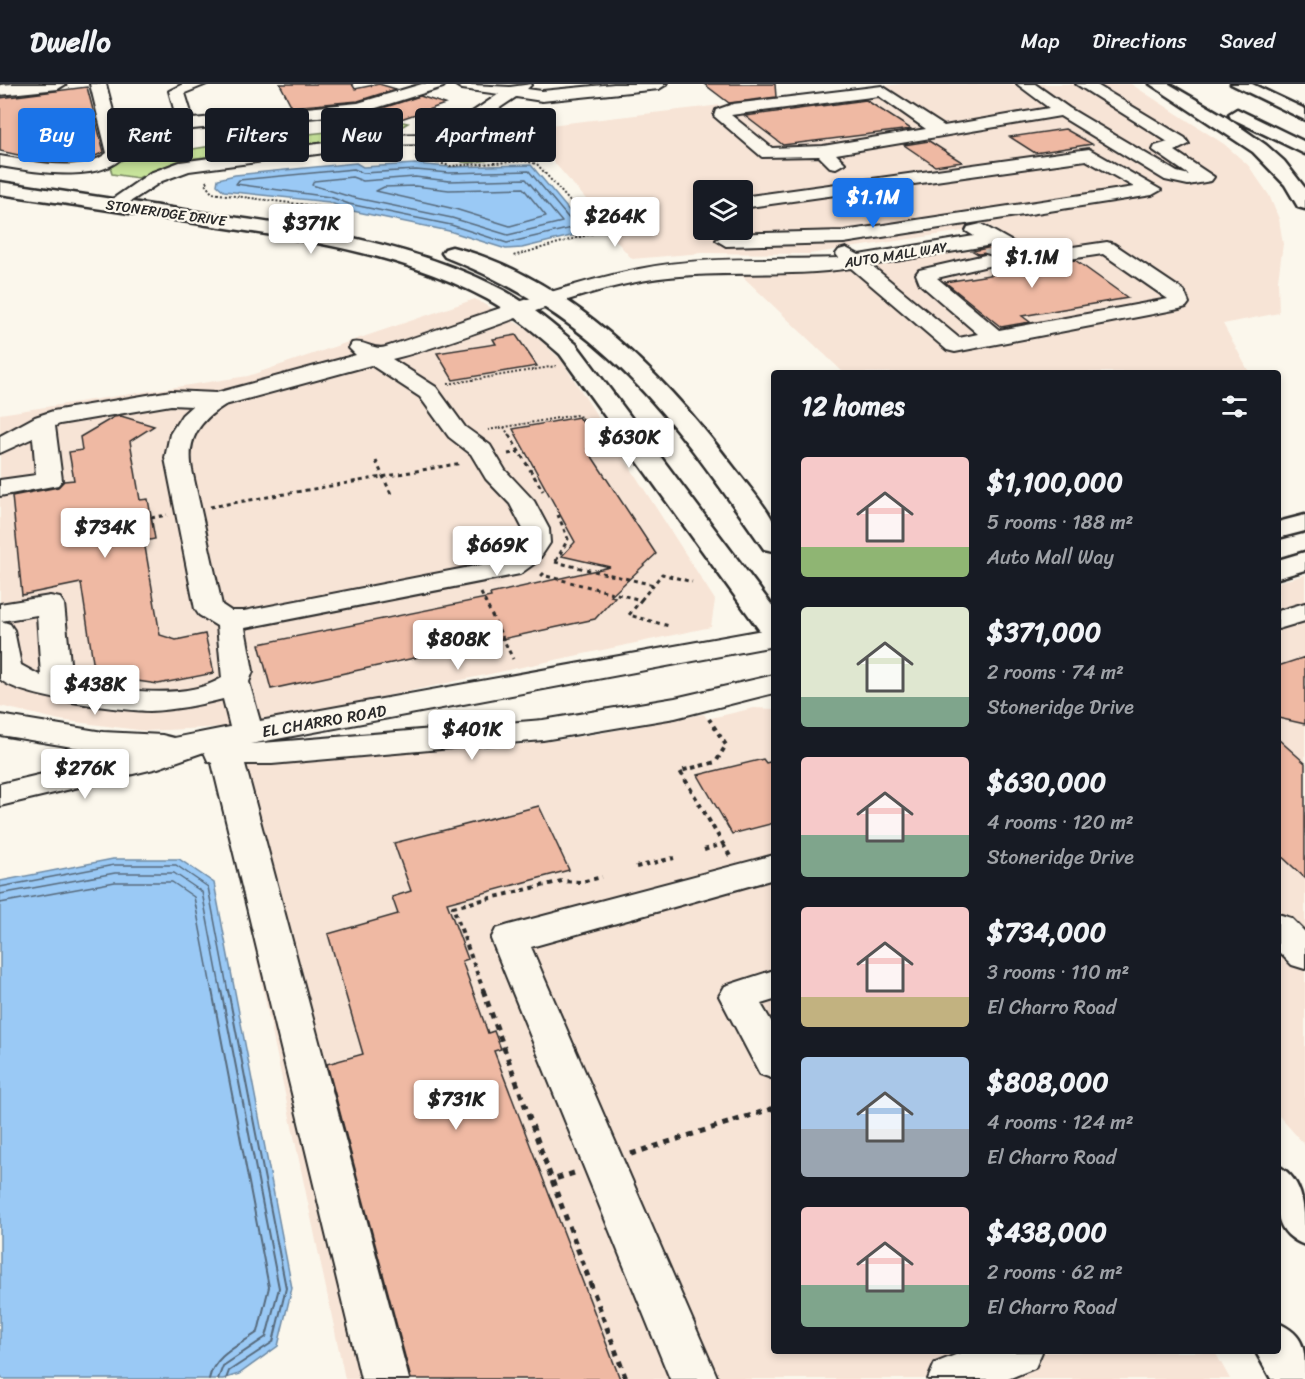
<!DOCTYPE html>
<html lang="en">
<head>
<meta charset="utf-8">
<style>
	body { margin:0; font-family:Sriracha,sans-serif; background:#20242c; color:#f1f3f6; height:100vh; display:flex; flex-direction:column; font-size:22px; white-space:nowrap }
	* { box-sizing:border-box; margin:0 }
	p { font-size:20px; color:#9ea1a6 }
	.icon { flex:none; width:33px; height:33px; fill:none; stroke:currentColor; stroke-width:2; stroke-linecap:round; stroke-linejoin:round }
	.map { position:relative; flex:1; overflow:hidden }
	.side { position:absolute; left:771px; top:286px; width:510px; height:984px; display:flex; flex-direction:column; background:#171b24; border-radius:6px; box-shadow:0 3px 9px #0003 }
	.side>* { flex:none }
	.guide { position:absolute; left:18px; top:24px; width:570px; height:54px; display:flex; gap:12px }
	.buttons { position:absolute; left:693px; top:96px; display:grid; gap:12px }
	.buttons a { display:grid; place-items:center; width:60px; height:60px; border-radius:6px; background:#171b24; box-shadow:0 3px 9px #0003; font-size:30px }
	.price { position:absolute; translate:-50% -51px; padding:0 14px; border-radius:6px; background:#fff; color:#222; font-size:20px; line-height:39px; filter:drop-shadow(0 2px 3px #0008) }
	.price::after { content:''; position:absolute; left:50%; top:36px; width:18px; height:14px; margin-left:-9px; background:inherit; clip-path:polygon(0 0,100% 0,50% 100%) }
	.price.on { background:#1a73e8; color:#fff }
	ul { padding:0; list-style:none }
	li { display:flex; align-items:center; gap:18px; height:150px; padding:0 30px }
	li span { display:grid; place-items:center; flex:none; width:168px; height:120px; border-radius:6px; color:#555 }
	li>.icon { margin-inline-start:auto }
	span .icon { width:72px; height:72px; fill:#fffc; stroke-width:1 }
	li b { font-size:26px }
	h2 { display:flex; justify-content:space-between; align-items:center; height:72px; padding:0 30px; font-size:26px }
	.tag { padding:0 21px; border-radius:6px; background:#171b24; box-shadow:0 3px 9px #0003; font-size:21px; line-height:54px }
	.tag.on { background:#1a73e8; color:#fff }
	header { display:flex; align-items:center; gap:36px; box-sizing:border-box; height:84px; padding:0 30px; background:#171b24; border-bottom:2px solid #363941 }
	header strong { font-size:28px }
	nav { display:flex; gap:33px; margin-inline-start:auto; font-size:21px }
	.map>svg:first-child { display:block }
</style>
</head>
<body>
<header>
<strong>Dwello</strong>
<nav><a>Map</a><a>Directions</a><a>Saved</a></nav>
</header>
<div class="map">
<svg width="1305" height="1295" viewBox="0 0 1305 1295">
	<rect width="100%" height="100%" fill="#fbf7ec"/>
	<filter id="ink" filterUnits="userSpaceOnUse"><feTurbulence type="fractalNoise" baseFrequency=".0167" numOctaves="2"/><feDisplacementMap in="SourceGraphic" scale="12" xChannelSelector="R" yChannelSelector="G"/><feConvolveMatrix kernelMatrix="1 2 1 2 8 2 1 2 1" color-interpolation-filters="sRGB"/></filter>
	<g filter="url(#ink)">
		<path fill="#f7e4d6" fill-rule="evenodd" d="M902,0H1131L1224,60L1248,81L1269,111L1279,135L1283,160L1278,196L1279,229L1223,240L1249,288L844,289L738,188L1011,157L991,143L809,170L702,169L632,175L612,152L606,138L524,44ZM704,106H742V146H704Z
			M475,215L532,248L562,277L715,516L711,543L245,642L146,647L60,636L0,622V330L248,292Z
			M1305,491V1061L1278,1031V498Z
			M754,624L774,625V1268H1215L1230,1295H345L217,686L277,678L509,662L579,653L704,630L707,635Z"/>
		<path fill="#c7e39a" stroke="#798762" stroke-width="1.5" d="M393,36L408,39L387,51L180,76L138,94L112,90L110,82L131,72L155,71L243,57L365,44Z
			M509,51L517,53L531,70L469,79L462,78L449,61L454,58Z"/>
		<path fill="#9ac9f5" stroke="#6e8aa4" stroke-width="1.5" d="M356,79L363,83L416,80L449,83L531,81L587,148L522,164L506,165L449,147L348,126L329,118L224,107L217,101L218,95L235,91Z
			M113,775H179L214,799L292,1204L278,1262L239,1290L223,1295H3L0,1291V797Z"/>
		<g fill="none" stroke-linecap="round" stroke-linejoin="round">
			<path stroke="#576a7c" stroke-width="1.5" d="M354,85L363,89L416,86L449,89L529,87L576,143L507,159L451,141L349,120L330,113L236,100L239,96Z
				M352,93L363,97L415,93L449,97L526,95L562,138L508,151L452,134L351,113L312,101L314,97Z
				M415,102L449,106L523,104L546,132L510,142L455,125L376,107L384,103Z
				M0,803L114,781H176L208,803L228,908
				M0,810L115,789H174L202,808L221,908
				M0,819L115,798H172L194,813L212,908"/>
			<path stroke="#576a7c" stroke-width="2" d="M209,1295C214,1271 240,1261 258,1248L269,1203L212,906
				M218,1295L223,1282L266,1253L279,1204L221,906
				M226,1295L229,1287L273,1258L286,1204L228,906"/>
		</g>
		<path fill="#efb9a3" stroke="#2b2b2b" stroke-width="1.5" d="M280,0H352L355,5L379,0L396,5L358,17L292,23Z
			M704,0H775L776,13L729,19Z
			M87,3L104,68L89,75L64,78H60L58,69L37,72L35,64L18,71L0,67V14Z
			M420,12L445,20L389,39L337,44L330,43L325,35L361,31Z
			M866,16L911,45L783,61L745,32Z
			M1065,45L1092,60L1035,69L1010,53Z
			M929,57L962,78L935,82L904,61Z
			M992,163L1029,183L1075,176L1128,214L1022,232L1030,238L1001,243L945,198L1002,189L994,182L997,177L994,172L986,169L978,170L973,167Z
			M516,251L537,282L453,296L437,269L496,260L493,255Z
			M121,332L154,342L130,357L140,416L148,415L155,455L144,457L160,551L176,556L205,550L214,589L158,600L95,591L81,499L22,511L12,412L58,403L64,397L74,396L69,368L82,366L80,353L114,333Z
			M579,333L600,363L587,365L656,470L611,512L615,513L595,535L271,605L259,560L491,513L490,510L610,483L562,472L575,458L513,345Z
			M1305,573V640L1278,634V582Z
			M1278,655L1305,679V794L1278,769Z
			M763,675L766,679L774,677V739L732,750L698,691Z
			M539,722L569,786L447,819L468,875L462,877L488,949L494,947L501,965L494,967L620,1295H411L327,980L363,970L328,850L398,830L392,813L411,807L394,759Z"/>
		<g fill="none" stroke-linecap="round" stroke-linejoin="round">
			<path stroke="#d1cec5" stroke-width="17" stroke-dasharray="17 8" stroke-linecap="butt" d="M436,45L446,40"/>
			<path stroke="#d1cec5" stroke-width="22" stroke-dasharray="22 10" stroke-linecap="butt" d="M986,177L1010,173"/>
			<g stroke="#2b2b2b" stroke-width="4">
				<path id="minor" d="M13,0H66L58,5L0,11V1Z
					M90,0H106L117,42L177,36L169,7L183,0H207L185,9L193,35L358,19L422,0H446L443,3L360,29L120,52L125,70C102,101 32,87 0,82V72C31,77 81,90 107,69Z
					M454,0L510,3L532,0L527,5L542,7L614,0H667L659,5L542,17L516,13L459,51L432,60L386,61L189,87L162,97L119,125H107L104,121L150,89L180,78L386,51L430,50L447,45L499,10L462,5Z
					M1017,0H1035L1069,24L1177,88L1189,91L1153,66L1155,62L1168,58L1076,0H1095L1185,54L1189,60L1175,67L1214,93L1211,97L1188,101L1165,96L1060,32L836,70L845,79L836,84L830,83L819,72L762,73L714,32L716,26L733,20L882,2L944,42L1049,24ZM879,12L926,45L823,62L772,64L731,31Z
					M1089,65L1161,106L1152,111L844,159L726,162L716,156L726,150L844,147L1134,103L1086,76L742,124V113Z
					M981,140L1032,169L1107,158L1114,160L1184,207L1189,219L1186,223L1179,225L955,268L947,266L851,184C782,195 710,184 641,197C555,213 476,254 392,275L436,303L465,343L490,361L505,386L534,417L549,445L550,459L538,477L520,490L245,544L253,587L249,598L260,637L774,544V562L250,660L543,636L675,614L774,591V609L675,634L543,656L272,680H245L409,1295H361L212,679L208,677L204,668L158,684L0,722V700L128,670L103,668L0,651V631L103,648L162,651L174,654L230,643L223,615C199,621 175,626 150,627C123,627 17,613 0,595V520L50,512L60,514L64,520L72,598C114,605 184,618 222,594L217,542L199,531L195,525L165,374L170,350L182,331L192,322L171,321L60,340L55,342L62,396L58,401L0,412V396L36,391L33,354L0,369V352L35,333L53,327L171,307L216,309L356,271L349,264L352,259C366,256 373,267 386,263C470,235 553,203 639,185C700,172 776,176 839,174L836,170L839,166L846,164L859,171L974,152L966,147L968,143ZM992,161L1029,181L1103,170L1168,215L999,246L937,194L992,181L995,177L992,173L985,171L919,186L916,190L920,200L978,250L959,254L871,181ZM371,281L420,313L449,353L471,370L486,395L510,420L523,445L524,458L501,477L244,527H231L222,521L192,386C186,355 200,336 225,321ZM37,531L41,592L21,581L14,546L10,540L1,537Z
					M1305,519V537L1278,545V527Z
					M774,771V795L531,863L718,1295H670L491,855L496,845L509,841Z
					M1278,830L1291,834L1305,848V885L1292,881L1278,867Z
					M774,886V916L761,920L774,942V995L760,990L719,912L725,902Z
					M963,1268H1042L1035,1284L1008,1295H928L935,1279Z"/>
			</g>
			<g stroke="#2b2b2b" stroke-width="5">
				<path id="major" d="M0,98C70,109 141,119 211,130C309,144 414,159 503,206C530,221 553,241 576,260L774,524V554L763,551L560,270C537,250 514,230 487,215C401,169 302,155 207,141C138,130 69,120 0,110Z
					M452,163C565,191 664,290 732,381C741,393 771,428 774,440C776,448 774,459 774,467L764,465C671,332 603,235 445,173L442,169L445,165Z
					M1305,431V447L1278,454V438Z
					M1305,468V486L1278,494V476Z
					M1278,1082C1305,1096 1305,1127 1305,1161C1268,1147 1278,1116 1278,1082Z
					M1278,1239C1305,1251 1305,1265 1305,1295H1271L1256,1268H1278Z"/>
			</g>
			<g stroke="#2b2b2b" stroke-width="5">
				<path id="highway" d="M1150,0H1169L1226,33L1266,61L1284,77L1305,104V125L1298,123L1285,101L1253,68Z
					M1231,0H1252L1305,25V36Z
					M1237,25L1305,58V70L1231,34L1229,30Z"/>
			</g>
			<path stroke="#2b2b2b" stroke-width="2" stroke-dasharray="2 2" stroke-linecap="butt" d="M415,72L450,82L525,77L537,80L594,145V149L513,172
				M436,79L449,74L446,67
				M207,97L205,100L212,109L321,123L327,130
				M448,300L556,282
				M504,343L510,353
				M488,346L575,331L581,333L595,348L604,347"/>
			<path stroke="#2b2b2b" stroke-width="3" stroke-dasharray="4 4" stroke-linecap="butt" d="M509,351L543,407
				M508,370L519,368
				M376,377L391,410
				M210,423L462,379
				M151,434L167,431
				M556,477L568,455L558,431
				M555,478L654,501
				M544,489L542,491L641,516L629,531L669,542
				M481,509L513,575
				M641,516L662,490L692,498"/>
			<path stroke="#2b2b2b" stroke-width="4" stroke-dasharray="4.5 4.5" stroke-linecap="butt" d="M723,760L730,772
				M704,766L723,760L680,687L716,678L726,661L709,635
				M636,783L674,774
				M484,908L453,823L562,797L581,798L602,793"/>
			<path stroke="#2b2b2b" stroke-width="5" stroke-dasharray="6 6" stroke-linecap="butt" d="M483,906L552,1096
				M631,1070L774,1024
				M574,1089L552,1096L626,1295"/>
			<use href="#minor" fill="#fbf7ec" fill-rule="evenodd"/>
			<use href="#major" fill="#fbf7ec" fill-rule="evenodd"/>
			<use href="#highway" fill="#fbf7ec" fill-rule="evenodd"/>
		</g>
	</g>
	<g text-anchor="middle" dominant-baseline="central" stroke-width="4.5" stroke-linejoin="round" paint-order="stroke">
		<g font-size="14" fill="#2b2b2b" stroke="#fbf7ec">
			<text transform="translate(166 129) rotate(8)">STONERIDGE DRIVE</text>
			<text transform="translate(896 171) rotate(-9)">AUTO MALL WAY</text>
		</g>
		<g font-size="16" fill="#2b2b2b" stroke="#fbf7ec">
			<text transform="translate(324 637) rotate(-10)">EL CHARRO ROAD</text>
		</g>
	</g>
</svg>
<div class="buttons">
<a><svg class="icon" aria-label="layers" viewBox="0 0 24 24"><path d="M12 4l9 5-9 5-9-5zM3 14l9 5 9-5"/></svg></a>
</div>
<b class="price on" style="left:873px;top:145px">$1.1M</b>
<b class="price" style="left:615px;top:164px">$264K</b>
<b class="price" style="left:311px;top:171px">$371K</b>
<b class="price" style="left:1032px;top:205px">$1.1M</b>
<b class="price" style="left:629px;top:385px">$630K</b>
<b class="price" style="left:105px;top:475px">$734K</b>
<b class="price" style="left:497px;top:493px">$669K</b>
<b class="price" style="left:458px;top:587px">$808K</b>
<b class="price" style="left:95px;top:632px">$438K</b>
<b class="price" style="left:472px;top:677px">$401K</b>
<b class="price" style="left:85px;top:716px">$276K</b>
<b class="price" style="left:456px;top:1047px">$731K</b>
<div class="guide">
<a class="tag on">Buy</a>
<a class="tag">Rent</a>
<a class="tag">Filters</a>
<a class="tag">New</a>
<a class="tag">Apartment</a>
</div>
<section class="side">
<h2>12 homes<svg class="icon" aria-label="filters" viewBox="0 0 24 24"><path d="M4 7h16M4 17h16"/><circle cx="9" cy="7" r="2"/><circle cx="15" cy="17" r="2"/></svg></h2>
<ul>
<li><span style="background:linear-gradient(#f6c9c9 75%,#8fb573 0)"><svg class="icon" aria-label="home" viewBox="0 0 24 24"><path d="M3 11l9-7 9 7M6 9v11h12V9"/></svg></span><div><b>$1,100,000</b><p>5 rooms · 188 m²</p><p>Auto Mall Way</p></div></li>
<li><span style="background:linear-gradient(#dfe7d0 75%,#7fa58c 0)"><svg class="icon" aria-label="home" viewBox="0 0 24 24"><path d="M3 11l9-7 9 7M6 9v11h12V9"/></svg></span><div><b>$371,000</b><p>2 rooms · 74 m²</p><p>Stoneridge Drive</p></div></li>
<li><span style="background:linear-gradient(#f6c9c9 65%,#7fa58c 0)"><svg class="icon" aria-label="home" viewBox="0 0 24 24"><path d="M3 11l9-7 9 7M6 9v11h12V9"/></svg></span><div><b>$630,000</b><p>4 rooms · 120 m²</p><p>Stoneridge Drive</p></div></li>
<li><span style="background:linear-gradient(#f6c9c9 75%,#c2b280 0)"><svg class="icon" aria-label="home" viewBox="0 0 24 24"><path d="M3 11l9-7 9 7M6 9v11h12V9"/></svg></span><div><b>$734,000</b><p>3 rooms · 110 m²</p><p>El Charro Road</p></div></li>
<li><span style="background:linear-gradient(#a9c7e8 60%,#9aa5b1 0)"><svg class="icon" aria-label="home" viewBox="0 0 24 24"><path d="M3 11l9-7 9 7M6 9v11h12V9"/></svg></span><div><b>$808,000</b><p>4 rooms · 124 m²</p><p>El Charro Road</p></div></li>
<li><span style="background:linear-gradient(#f6c9c9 65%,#7fa58c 0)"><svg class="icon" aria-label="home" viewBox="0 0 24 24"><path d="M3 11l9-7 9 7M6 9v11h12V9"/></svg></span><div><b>$438,000</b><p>2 rooms · 62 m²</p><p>El Charro Road</p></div></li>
</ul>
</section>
</div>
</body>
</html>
